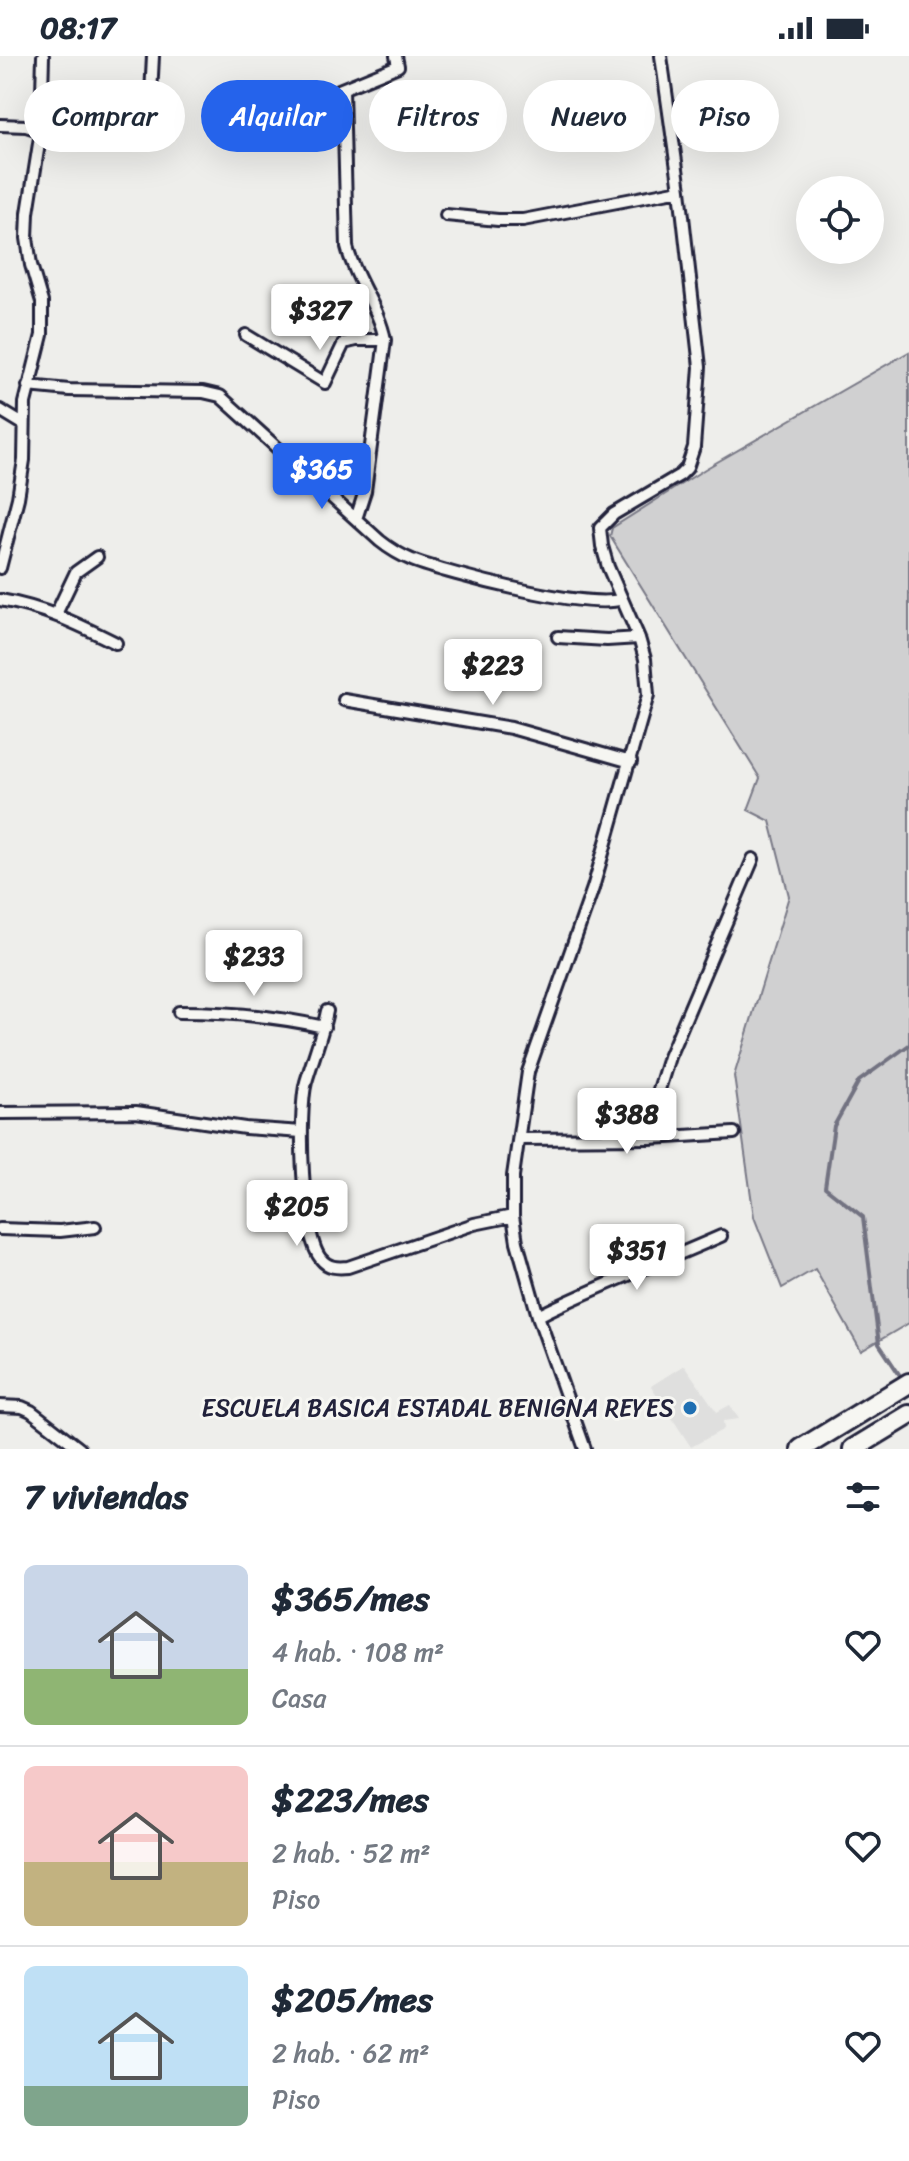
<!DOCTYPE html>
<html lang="es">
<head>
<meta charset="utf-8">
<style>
	body { margin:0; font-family:Sriracha,sans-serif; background:#f2f2f3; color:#1f2937; height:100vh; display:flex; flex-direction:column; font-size:30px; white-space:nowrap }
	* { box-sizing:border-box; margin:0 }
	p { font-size:26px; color:#747a83 }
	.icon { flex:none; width:44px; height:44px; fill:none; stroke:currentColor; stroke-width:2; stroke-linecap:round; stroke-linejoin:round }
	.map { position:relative; height:1393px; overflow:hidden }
	.side { display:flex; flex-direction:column; background:#fff; flex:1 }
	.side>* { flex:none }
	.guide { position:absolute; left:24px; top:24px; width:862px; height:72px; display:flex; gap:16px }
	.fabs { position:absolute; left:796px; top:120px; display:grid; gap:16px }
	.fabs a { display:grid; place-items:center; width:88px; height:88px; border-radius:50%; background:#fff; box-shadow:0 8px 32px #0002; font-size:40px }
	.price { position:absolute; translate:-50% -68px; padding:0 18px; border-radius:8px; background:#fff; color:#222; font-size:26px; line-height:52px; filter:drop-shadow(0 2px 4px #0008) }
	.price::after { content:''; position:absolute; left:50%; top:48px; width:24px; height:18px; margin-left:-12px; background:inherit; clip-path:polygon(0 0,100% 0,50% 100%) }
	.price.on { background:#2563eb; color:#fff }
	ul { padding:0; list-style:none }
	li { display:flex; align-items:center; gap:24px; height:200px; padding:0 24px }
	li+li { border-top:2px solid #e0e1e3 }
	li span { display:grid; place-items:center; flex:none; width:224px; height:160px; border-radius:12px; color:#555 }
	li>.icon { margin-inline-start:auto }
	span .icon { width:96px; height:96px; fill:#fffc; stroke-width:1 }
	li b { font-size:34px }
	h2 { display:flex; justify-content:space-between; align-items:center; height:96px; padding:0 24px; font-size:34px }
	.pill { padding:0 28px; border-radius:36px; background:#fff; box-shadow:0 8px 32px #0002; font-size:28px; line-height:72px }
	.pill.on { background:#2563eb; color:#fff }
	.status { display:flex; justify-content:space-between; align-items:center; height:56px; padding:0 40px; background:#fff; direction:ltr }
	.status svg { height:22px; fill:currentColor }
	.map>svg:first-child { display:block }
</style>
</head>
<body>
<div class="status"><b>08:17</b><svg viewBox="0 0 49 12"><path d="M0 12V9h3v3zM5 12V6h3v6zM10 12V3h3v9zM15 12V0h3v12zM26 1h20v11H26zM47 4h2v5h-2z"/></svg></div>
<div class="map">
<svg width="909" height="1393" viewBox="0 0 909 1393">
	<rect width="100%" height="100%" fill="#eeeeeb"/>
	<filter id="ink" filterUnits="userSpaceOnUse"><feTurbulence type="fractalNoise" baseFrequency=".0125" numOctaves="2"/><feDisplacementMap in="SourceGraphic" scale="16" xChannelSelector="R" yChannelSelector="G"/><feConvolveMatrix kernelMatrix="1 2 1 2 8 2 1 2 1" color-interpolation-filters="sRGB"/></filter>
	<g filter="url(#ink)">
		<path fill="#dfdfde" d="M684,1309L717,1356L730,1349L739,1363L723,1365L724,1373L691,1391L651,1330Z"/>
		<path fill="#d0d0d1" stroke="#797986" stroke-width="2" d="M909,296V1267L861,1295L815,1213L782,1232L754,1161L734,1020L789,840L770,765L748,754L760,722L610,480L612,472L705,413Z"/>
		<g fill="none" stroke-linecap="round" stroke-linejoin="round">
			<path stroke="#727281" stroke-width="4" d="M903,1324L879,1288L863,1161L825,1131L834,1070L859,1025L909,989"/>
			<g stroke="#22223b" stroke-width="16">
				<path id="minor" d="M343,33L347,191C355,224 379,251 385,284L365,435L356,463
					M280,48L327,39L398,10L396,0
					M150,58L153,0
					M0,69L26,70L41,75
					M446,159L498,164H523L680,134
					M246,279L325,327L344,287L356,284H385
					M28,330L69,334L203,336L220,340L380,485C390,493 400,499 412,504C448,518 590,555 622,543
					M0,354L23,368
					M0,512L18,442L24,404L25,347L42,279V246L31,209L27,182L28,157L41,75L43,0
					M0,544C43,551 78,568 116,587
					M56,558L76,516L97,501
					M558,581L607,584L639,582
					M344,644L511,672L631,706
					M327,955C322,980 313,1002 306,1026C298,1056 301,1180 321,1203C328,1212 337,1212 348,1211L474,1168L513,1160
					M179,956C229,956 275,960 324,971
					M0,1057L136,1056L245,1072L302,1076
					M650,1082L654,1050L669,1001L753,803
					M519,1083L650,1082L734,1077
					M0,1173L60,1175L95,1171
					M538,1260C597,1230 660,1207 721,1180
					M0,1350L22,1351L31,1355L80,1393
					M585,1393L538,1260L517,1186L513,1160V1120L528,1016L593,832L648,639L645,603L639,582L608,511L602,490L600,472L614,458L680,419L687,412L694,391L700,311L680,134L661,0"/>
			</g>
			<g stroke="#22223b" stroke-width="24">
				<path id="trunk" d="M801,1393L909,1327
					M853,1393L909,1359"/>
			</g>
			<use href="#minor" stroke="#f6f6f2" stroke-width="10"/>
			<use href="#trunk" stroke="#f6f6f2" stroke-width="18"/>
		</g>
	</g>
	<circle fill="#1f6fb2" stroke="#f6f6f2" stroke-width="3" cx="690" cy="1352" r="8"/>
	<g text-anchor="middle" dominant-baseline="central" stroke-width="6" stroke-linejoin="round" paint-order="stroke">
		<g font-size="24" fill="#22223b" stroke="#f6f6f2" text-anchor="end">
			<text x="674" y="1352">ESCUELA BASICA ESTADAL BENIGNA REYES</text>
		</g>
	</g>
</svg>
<div class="fabs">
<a><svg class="icon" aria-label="locate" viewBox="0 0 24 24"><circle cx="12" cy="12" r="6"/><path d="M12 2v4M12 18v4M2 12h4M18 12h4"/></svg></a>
</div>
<b class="price" style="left:320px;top:296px">$327</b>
<b class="price on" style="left:322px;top:455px">$365</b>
<b class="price" style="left:493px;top:651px">$223</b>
<b class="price" style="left:254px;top:942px">$233</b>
<b class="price" style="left:627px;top:1100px">$388</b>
<b class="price" style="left:297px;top:1192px">$205</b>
<b class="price" style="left:637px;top:1236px">$351</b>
<div class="guide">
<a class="pill">Comprar</a>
<a class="pill on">Alquilar</a>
<a class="pill">Filtros</a>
<a class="pill">Nuevo</a>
<a class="pill">Piso</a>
</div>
</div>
<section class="side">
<h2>7 viviendas<svg class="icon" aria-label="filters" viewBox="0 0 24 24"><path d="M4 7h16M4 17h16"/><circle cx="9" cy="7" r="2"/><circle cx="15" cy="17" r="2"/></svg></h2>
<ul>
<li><span style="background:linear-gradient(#c9d6e8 65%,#8fb573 0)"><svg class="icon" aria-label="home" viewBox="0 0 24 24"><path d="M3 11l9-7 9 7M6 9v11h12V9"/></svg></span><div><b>$365/mes</b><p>4 hab. · 108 m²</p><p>Casa</p></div><svg class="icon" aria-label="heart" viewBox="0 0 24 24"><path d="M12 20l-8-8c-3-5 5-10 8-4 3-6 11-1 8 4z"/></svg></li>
<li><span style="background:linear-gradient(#f6c9c9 60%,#c2b280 0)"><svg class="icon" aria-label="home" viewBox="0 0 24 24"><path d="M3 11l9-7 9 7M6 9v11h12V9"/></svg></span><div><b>$223/mes</b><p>2 hab. · 52 m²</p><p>Piso</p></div><svg class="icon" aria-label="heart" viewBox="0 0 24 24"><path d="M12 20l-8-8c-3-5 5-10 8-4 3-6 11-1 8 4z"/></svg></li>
<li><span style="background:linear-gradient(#bfe0f5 75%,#7fa58c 0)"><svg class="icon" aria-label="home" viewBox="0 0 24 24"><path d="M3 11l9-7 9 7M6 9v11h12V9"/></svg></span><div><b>$205/mes</b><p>2 hab. · 62 m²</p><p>Piso</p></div><svg class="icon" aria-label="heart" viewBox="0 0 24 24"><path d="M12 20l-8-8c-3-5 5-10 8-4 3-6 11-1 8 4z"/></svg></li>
</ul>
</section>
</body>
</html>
